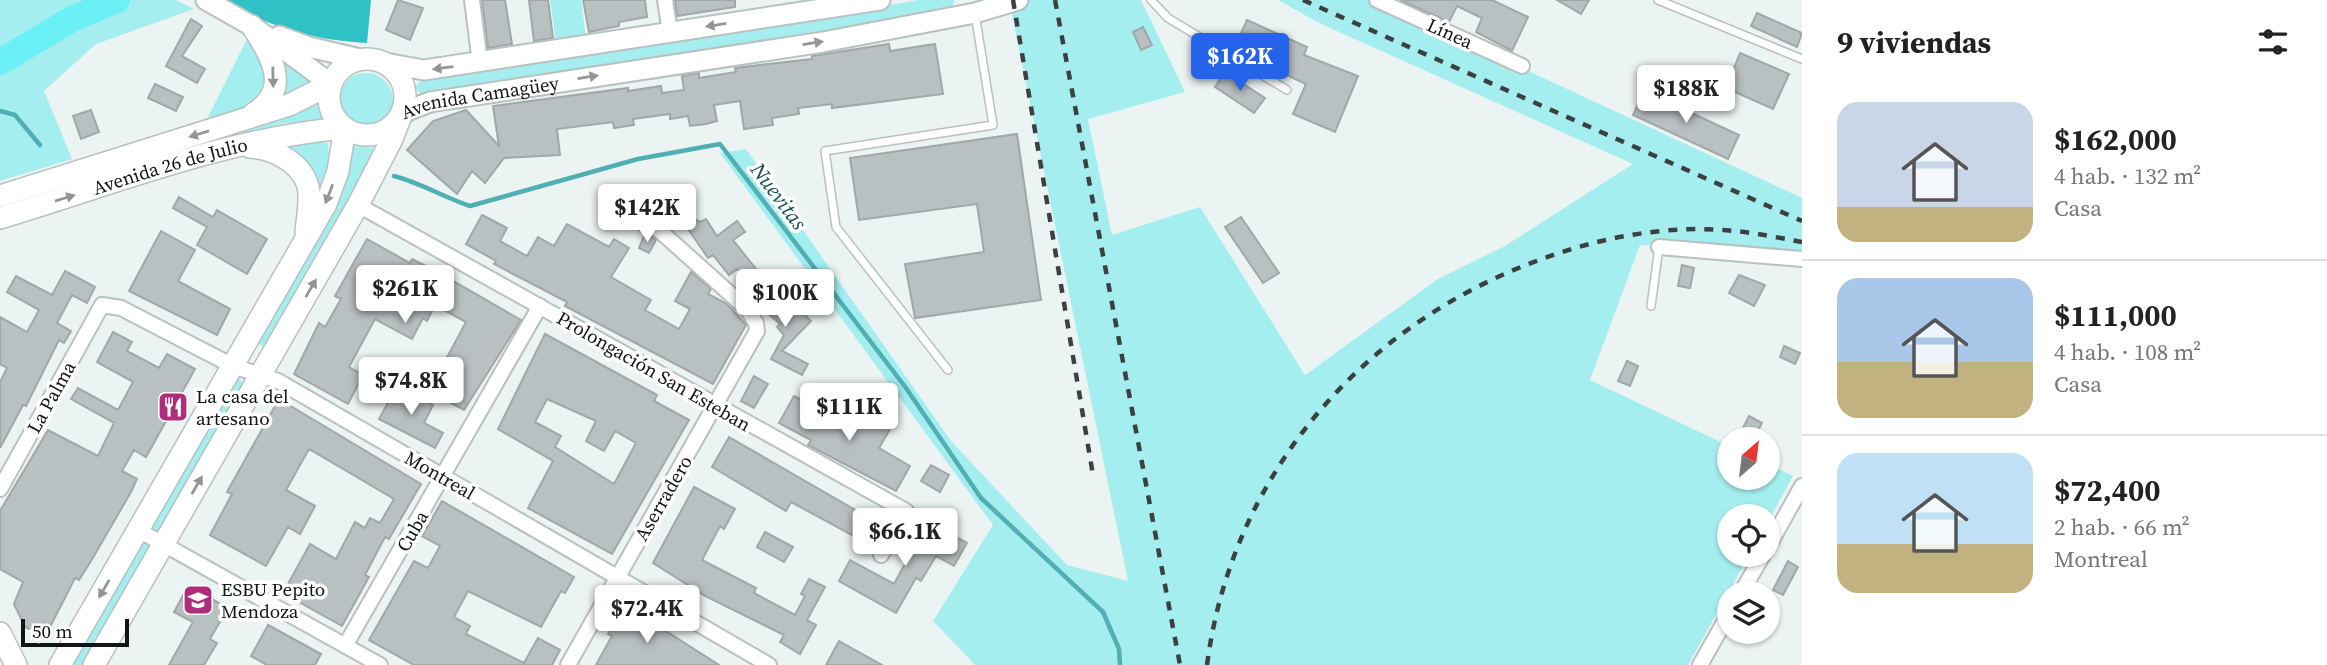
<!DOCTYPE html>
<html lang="es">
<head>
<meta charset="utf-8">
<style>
	body { margin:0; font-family:"Source Serif 4",serif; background:#f2f2f2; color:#222; height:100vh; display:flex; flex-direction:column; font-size:26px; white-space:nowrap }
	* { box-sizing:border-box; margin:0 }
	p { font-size:23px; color:#767676 }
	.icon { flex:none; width:38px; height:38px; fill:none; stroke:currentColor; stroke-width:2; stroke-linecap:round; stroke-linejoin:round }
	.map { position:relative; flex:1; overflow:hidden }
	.details { display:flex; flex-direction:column; background:#fff; width:525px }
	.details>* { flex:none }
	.needle { width:46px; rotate:28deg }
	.tools { position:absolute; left:1717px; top:427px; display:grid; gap:14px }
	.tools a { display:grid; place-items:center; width:63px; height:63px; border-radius:50%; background:#fff; box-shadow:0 2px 5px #0004; font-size:35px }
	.scale { position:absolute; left:21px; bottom:18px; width:108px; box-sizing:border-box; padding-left:7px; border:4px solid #121515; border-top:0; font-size:19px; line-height:24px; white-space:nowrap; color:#121515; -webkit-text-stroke:5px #fff; paint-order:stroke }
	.price { position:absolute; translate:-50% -60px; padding:0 16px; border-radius:7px; background:#fff; color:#222; font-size:23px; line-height:46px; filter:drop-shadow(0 2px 4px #0008) }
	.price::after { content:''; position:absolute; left:50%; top:42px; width:21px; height:16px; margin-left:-10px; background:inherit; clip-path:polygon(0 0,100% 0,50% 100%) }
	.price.on { background:#2563eb; color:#fff }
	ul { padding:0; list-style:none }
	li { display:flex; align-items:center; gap:21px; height:175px; padding:0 35px }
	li+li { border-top:2px solid #e0e0e0 }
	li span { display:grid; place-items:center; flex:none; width:196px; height:140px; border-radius:21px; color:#555 }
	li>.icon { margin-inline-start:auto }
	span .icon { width:84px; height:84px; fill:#fffc; stroke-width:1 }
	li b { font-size:30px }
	h2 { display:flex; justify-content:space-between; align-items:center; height:84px; padding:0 35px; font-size:30px }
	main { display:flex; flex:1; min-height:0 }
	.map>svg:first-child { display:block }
</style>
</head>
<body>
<main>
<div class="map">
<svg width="1802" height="665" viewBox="0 0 1802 665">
	<rect width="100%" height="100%" fill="#ecf3f3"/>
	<path fill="#a5eef0" d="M0,0H176L194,9L96,44L44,91L72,159L0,181Z
		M550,0H581L586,37L556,42Z
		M918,0H954L952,12L422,96L415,87L422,79L737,32Z
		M1009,0H1141L1185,92L1088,119L1112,235L1200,207L1305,375L1438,279L1505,246L1633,164L1319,23L1278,0H1375L1802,198V256L1640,245L1590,380L1729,446V478H1768V464L1793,476L1768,522V516H1729V555H1749L1688,665H975L933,621L993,525L720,153L746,149L951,441L1067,565L1128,581Z
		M247,39C267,53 277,81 258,102C247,113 220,118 205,123Z
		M280,59L317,81L276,105Z
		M339 100a27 27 0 1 1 54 0a27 27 0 1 1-54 0Z
		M321,103L324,123H284L0,209V205L281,120Z
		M302,140L328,143L330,169L320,199L277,145Z
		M352,146L380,148L264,347L259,344V339L334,208L346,182Z
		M239,377L244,385L85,665H69L233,379Z"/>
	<path fill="#2ec1c6" d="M217,0H371L367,43C309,40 269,25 217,0Z"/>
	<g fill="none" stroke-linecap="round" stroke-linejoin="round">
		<path stroke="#50afb2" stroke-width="4.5" d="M0,111L15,115L40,145
			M394,176C421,183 443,197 470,206L638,159L720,144L906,388L981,498L1103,612L1119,649L1120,665"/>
		<path stroke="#6bf1f5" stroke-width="26" d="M0,62L72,19L117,0"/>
	</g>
	<path fill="#b9c0c1" stroke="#a0a7a7" stroke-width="2" fill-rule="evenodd" d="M398,0L423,8L410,40L386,30Z
		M482,0H505L512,44L488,48Z
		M529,0H548L553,38L534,41Z
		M583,0H645L647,17L619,22V26L589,32Z
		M675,0H735V7L677,16Z
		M1400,0H1492L1528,17L1512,51L1476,32L1482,18L1457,6L1449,22Z
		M1557,0H1589L1581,14Z
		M1757,13L1802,33L1797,47L1751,26Z
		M191,19L202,26L182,56L205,69L197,83L166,66Z
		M1247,20L1307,47L1304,55L1358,76L1335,132L1293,114L1306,84L1233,50Z
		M1143,27L1152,45L1141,50L1133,32Z
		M889,44L890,51L935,44L943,94L832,108V104L798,108L799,114L772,118L773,125L744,129L740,101L714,105L717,121L706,124L690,126L688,116L670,119V114L633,119L634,125L614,128L613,122L557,129L560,155L504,158L485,183L472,171L457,194L407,150L433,121L466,110L499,146L493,106L628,88V91L661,86L662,93L684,90L682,76L699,73V78L736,72L735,68L812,59V56Z
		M1740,53L1789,74L1773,109L1726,88Z
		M1225,72L1265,98L1254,113L1215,87Z
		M155,84L183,97L176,111L148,98Z
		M1644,91L1739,135L1728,159L1633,115Z
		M91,110L99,132L81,139L73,116Z
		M1017,134L1041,300L915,318L905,264L984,252L977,204L859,220L850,158Z
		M649,190L700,222L706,219L717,236L737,221L745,232L733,240L760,274L748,283L737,269L729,275L713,255L708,258L684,223L680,229L669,223L670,220L641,203Z
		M179,197L213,217L217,210L267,239L247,274L197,245L207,227L173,208Z
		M482,215L507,228L500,241L527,256L538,237L554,246L567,224L609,247L614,239L629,248L611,277L651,300L645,310L679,329L690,309L675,301L691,272L711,289L708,294L727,304L746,325L713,384L565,306L567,302L494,264L496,261L466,244Z
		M1241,217L1279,273L1263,283L1225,227Z
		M161,231L195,250L178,281L230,309L217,335L129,291Z
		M645,234L656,240L649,253L639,248Z
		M367,239L410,263L412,259L434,270L521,320L464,410L429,391L466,322L435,305L427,321L423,318L412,339L375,319L349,367L363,375L348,404L294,374L319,323L325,327L341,299L335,296Z
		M1682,265L1694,268L1690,288L1678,286Z
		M65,271L95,287L87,303L72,295L57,323L71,331L64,343L59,340L26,406L23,405L0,448V382L7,368L0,364V317L27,332L39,310L7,292L16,276L52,295Z
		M1739,275L1765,285L1754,306L1729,293Z
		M763,290L786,310L793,303L811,321L782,351L808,364L802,375L771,359L784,335L777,327L780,324L754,301Z
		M113,332L132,342L127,351L159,368L167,354L195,369L146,457L134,450L122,471L137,479L131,492L91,561L79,580L75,578L45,637L25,627L14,604L23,582L0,569V511L48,430L98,456L114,423L71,399L78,388L118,410L133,382L97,362Z
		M545,334L657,395L654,401L689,420L612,554L528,508L553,461L498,429ZM547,399L596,421L586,441L604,451L615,431L636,443L614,484L555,447L561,436L535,422Z
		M1784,346L1800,353L1795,364L1780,357Z
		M1627,361L1638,366L1630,386L1618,381Z
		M754,376L768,384L754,408L741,401Z
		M397,386L433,405L424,423L443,433L435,448L379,419Z
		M794,396L809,404L806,409L841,428L850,412L876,426L881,418L893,424L879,448L910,466L896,491L808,445L811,440L779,423Z
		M279,399L421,484L389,539L385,537L365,575L369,577L342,626L283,593L310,544L336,559L355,522L365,528L370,518L380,523L394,499L309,449L286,490L315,506L300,534L288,527L266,566L210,535L232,494L227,492Z
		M1749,416L1762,423L1756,435L1743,428Z
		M729,437L883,526L872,546L791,502L786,511L712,467Z
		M931,465L949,475L940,492L921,481Z
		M694,487L735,509L724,529L720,526L702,560L756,588L754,593L795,615L805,596L801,594L809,579L825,587L807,620L816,625L800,654L780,642L784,635L705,596L653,563Z
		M442,501L574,577L565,593L561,591L541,627L468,591L454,617L470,626L466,634L524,663L538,638L560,650L552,665H414L369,640L414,561L428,568L440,546L422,536Z
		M928,522L967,543L954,566L936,556L921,581L916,578L896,613L839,581L850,560L894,584Z
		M765,532L793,547L784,562L757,547Z
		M1788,561L1798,567L1783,595L1773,590Z
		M188,586L228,608L210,639L217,643L204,665H169L193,622L174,612Z
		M623,607L655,624L719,665H596L612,636L608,634Z
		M268,625L321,654L315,665H267L251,656Z
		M839,641L882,665H826Z"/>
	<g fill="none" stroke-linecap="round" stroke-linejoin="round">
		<g stroke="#b8c0c0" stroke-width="10">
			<path id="service" d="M1151,0L1168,18L1287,90
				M1658,0L1802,59
				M1651,306L1659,247
				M948,370L836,227L825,151L993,125L975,14"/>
		</g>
		<g stroke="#b8c0c0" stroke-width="18">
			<path id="minor" d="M472,0L480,63
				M665,0L670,32
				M1377,0L1522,66
				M358,205L906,511L881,555
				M1659,247L1802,259
				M0,489L102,305L121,308L233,366L278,381L769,665
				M138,530L380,665
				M1768,547L1802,486
				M1741,593L1763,555
				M345,646L540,306
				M568,665L757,331L756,323L747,309L659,230L614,210
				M1700,665L1729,614"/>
		</g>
		<g stroke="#b8c0c0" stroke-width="23">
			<g id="secondary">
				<path d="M206,0L252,26L331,84"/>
				<path d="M279,36L309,47L360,59"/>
				<path d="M385,63L424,70L880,0"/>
				<path id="s1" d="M402,113L430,102L823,42L975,13L1018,0"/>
			</g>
		</g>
		<g stroke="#b8c0c0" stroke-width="24">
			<g id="primary">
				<path d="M252,26C271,56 293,89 253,114"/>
				<circle cx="367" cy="97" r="38"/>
				<path d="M249,147C271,148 298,160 307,183C312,197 307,218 306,233"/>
				<path d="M0,196L289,105L331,84"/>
				<path id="s2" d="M0,218C113,184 227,138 345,128L338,171L326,204L60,665"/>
				<path d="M0,633L16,665"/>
				<path d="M94,665L358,205L392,139L402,113"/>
			</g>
		</g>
		<use href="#service" stroke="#fff" stroke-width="7"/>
		<use href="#minor" stroke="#fff" stroke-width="14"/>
		<use href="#secondary" stroke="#fff" stroke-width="19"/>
		<use href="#primary" stroke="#fff" stroke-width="21"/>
		<path stroke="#3c4040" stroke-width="4.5" stroke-dasharray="9 9" stroke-linecap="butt" d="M1013,0L1093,475
			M1055,0L1180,665
			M1303,0L1802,221
			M1207,665C1232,474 1363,323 1542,259C1601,237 1671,224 1734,231C1757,233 1780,238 1802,242"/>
	</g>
	<defs><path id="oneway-solid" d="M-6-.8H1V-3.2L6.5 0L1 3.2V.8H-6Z" transform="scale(1.75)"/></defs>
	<g fill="#949696">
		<use href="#oneway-solid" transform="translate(716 25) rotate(171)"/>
		<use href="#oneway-solid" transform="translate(813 43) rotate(-9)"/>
		<use href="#oneway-solid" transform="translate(443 68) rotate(173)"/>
		<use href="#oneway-solid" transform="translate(273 77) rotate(89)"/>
		<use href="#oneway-solid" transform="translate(588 77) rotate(-9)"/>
		<use href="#oneway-solid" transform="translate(199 134) rotate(163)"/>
		<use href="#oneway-solid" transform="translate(329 194) rotate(111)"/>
		<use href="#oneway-solid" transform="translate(65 198) rotate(-17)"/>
		<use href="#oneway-solid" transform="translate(311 288) rotate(-60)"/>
		<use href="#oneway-solid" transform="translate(197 485) rotate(-60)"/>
		<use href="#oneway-solid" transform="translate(104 589) rotate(120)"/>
	</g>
	<defs>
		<g id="restaurant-square" transform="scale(1.575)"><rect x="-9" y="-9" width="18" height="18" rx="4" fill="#ae2d7a" stroke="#fff"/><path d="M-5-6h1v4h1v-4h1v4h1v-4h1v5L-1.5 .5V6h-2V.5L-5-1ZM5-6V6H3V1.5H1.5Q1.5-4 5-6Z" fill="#fff"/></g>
		<g id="school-square" transform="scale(1.575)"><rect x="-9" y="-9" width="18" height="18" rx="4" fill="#ae2d7a" stroke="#fff"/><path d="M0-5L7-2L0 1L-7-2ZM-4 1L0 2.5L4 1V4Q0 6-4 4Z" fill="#fff"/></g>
	</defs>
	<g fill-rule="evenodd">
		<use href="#restaurant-square" x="173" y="407"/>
		<use href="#school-square" x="198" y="600"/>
	</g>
	<g text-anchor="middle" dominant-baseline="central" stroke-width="7" stroke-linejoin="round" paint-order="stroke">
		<g font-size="19" fill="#121515" stroke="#fff">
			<text transform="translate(1450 33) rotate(24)">Línea</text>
			<text stroke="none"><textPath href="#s1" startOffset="80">Avenida Camagüey</textPath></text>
			<text stroke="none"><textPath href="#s2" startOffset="178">Avenida 26 de Julio</textPath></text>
			<text transform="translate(654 371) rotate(30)">Prolongación San Esteban</text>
			<text transform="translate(51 397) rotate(-61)">La Palma</text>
			<text transform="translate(440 475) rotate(30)">Montreal</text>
			<text transform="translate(663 498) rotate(-60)">Aserradero</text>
			<text transform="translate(412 531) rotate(-60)">Cuba</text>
		</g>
		<g font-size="19" fill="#121515" stroke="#fff" text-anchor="start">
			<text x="196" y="396">La casa del<tspan x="196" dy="22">artesano</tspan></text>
			<text x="221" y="589">ESBU Pepito<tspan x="221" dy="22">Mendoza</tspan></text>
		</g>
		<g font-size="21" font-style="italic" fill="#124e50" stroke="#fff">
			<text transform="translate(779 196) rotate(53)">Nuevitas</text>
		</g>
	</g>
</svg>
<div class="tools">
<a><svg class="needle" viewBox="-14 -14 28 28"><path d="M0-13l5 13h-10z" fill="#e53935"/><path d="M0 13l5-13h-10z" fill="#767676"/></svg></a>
<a><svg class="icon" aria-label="locate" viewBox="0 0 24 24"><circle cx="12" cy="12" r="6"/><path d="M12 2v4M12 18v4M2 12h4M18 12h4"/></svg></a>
<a><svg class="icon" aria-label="layers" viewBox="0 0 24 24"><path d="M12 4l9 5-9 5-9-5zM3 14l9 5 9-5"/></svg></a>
</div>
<div class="scale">50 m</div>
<b class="price on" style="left:1240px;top:93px">$162K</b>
<b class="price" style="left:1686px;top:125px">$188K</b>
<b class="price" style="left:647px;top:244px">$142K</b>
<b class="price" style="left:405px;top:325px">$261K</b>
<b class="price" style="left:785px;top:329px">$100K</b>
<b class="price" style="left:411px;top:417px">$74.8K</b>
<b class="price" style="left:849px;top:443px">$111K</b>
<b class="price" style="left:905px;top:568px">$66.1K</b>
<b class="price" style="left:647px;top:645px">$72.4K</b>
</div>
<section class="details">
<h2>9 viviendas<svg class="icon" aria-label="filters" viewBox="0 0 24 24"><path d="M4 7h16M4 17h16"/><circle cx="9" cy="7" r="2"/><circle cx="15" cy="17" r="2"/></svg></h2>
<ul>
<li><span style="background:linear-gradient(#c9d6e8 75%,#c2b280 0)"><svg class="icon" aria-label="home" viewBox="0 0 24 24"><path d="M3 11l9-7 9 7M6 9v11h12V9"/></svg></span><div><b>$162,000</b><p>4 hab. · 132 m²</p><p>Casa</p></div></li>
<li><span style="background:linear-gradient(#a9c7e8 60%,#c2b280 0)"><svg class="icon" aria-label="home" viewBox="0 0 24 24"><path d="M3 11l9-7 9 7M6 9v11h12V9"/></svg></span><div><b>$111,000</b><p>4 hab. · 108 m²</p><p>Casa</p></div></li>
<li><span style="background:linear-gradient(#bfe0f5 65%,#c2b280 0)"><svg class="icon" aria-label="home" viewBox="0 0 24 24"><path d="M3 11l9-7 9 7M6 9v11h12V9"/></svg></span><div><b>$72,400</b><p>2 hab. · 66 m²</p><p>Montreal</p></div></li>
</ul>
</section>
</main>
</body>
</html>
